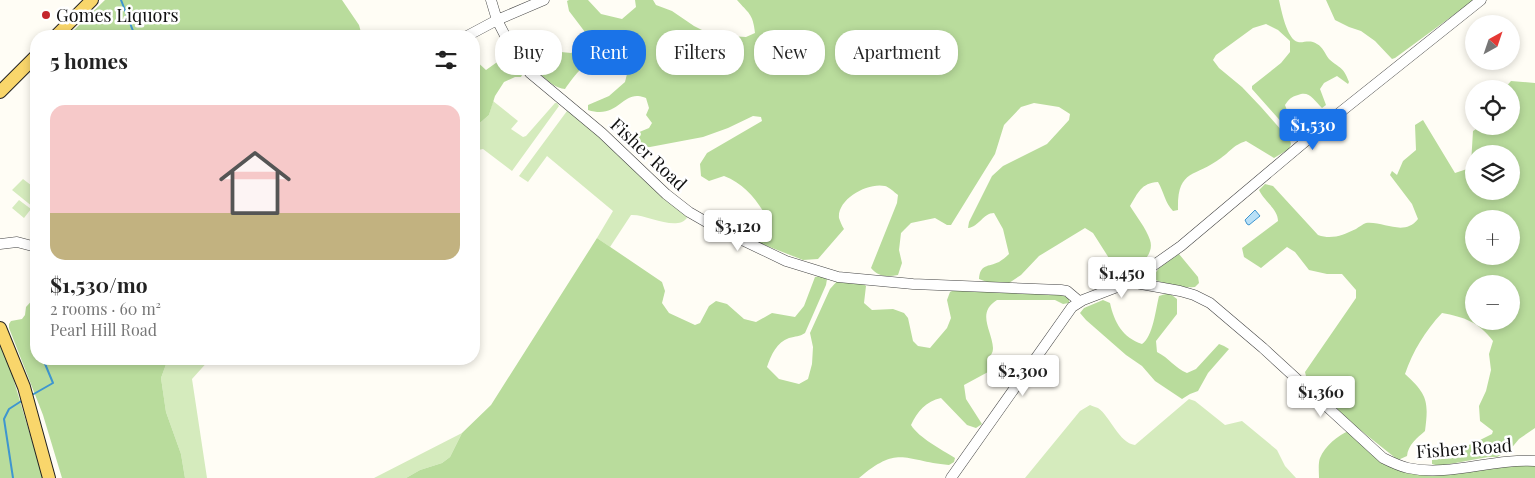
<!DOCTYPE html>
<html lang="en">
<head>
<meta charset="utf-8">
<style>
	body { margin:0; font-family:"Playfair Display",serif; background:#f6f6f6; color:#222; height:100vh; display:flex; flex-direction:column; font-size:19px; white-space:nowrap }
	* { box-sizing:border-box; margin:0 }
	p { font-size:16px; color:#767676 }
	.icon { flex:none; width:28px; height:28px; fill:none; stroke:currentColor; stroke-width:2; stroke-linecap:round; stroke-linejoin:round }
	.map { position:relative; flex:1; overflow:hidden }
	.details { position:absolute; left:30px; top:30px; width:450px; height:335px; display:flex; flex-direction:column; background:#fff; border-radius:20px; box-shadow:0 2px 8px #0003 }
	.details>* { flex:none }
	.banner { position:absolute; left:495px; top:30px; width:475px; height:45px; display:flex; gap:10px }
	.needle { width:32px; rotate:40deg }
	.tools { position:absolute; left:1465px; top:15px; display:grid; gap:10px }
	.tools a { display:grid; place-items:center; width:55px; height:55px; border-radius:50%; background:#fff; box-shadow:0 2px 8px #0003; font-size:25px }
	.price { position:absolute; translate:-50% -42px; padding:0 11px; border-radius:5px; background:#fff; color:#222; font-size:16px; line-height:32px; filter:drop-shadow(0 1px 2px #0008) }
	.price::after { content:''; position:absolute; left:50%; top:30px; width:15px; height:11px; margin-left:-8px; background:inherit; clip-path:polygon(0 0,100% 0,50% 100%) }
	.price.current { background:#1a73e8; color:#fff }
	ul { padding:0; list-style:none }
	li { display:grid; align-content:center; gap:10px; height:265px; padding:0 20px }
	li+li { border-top:1px solid #e0e0e0 }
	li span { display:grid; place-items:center; height:155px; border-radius:15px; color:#555 }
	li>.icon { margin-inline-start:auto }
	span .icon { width:90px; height:90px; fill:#fffc; stroke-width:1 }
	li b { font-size:21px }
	h2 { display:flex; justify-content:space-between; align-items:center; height:60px; padding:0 20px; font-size:21px }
	.pill { padding:0 18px; border-radius:20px; background:#fff; box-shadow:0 2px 8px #0003; font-size:18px; line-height:45px }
	.pill.current { background:#1a73e8; color:#fff }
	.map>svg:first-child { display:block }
</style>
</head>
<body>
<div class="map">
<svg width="1535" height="478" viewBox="0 0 1535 478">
	<rect width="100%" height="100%" fill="#fffdf5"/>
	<path fill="#d5ebbd" d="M493,101L518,121L511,129L523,137L526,136L555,103H557L559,106L512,171L483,149L474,151V128L489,115Z
		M570,110L683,211L687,218C676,232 647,214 631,215L610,247L597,238L613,211L547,156L528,182L519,176L567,111Z
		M23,179L36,189V203L33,207L12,190Z
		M19,200L31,209L24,218L12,208Z
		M168,359H210L192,379L207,478H185L181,454L166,412L161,378Z
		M1189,399L1195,401L1225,425L1242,421L1277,450L1285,466L1296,478H1025L1080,411L1090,405C1092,406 1095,407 1098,408C1110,416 1119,443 1135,445Z
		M462,433L450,457L442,463L420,470L406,478H374Z"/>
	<path fill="#b9dc9c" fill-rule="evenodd" d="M105,0H342L359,25L362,36H79L74,30Z
		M569,0H588L601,14L622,19L636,7L635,0H653L656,5L672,11L694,26L712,35L746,37L755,33C753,13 748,13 737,0H1279C1281,9 1287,40 1298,42C1304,43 1310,39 1317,44C1323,47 1325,54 1329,59C1340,69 1343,66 1349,82L1348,84L1337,76L1324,83L1320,89L1326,105L1322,108C1314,100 1309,90 1298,95C1291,97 1289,99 1285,105L1295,133L1293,135L1252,89V86L1281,63L1290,52V41L1278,30L1266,24L1253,28L1216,55L1213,60L1219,68L1242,87L1261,107L1290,140L1291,144L1289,149L1274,158L1246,141C1232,146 1232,150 1221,158C1195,178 1177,168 1178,210L1173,211C1165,203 1164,192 1158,182C1141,183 1138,193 1130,206C1136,216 1146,228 1150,240C1158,264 1112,282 1095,287L1091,285L1094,281L1112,271L1114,266L1093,233L1085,228L1039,256L1021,275L1009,283L987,282L979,279C980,264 988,267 999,262C1002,260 1006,257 1009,254L1003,229L994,213C983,213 979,227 968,228L969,222L992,176L1003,166L1047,144L1069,120L1070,114L1059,107L1034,103L1021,107L1004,125L995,154L951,225H947L935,218L911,223L901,233L899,250L902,263L898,275C888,277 878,277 871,268L897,203L898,195C894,192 889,187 885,186C868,182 837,199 839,218C840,221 842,226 844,229L818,259L803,260L749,239L744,234L754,225L763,211C753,195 742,183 724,176L709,181L701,176L700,164L707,153L762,121L761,117L753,116L728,128L703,137L634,150L625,144V138L649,128L652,123L646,115L649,108L646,98C643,97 641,96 638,96C621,95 616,119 588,110V105L609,96L625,82L629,66C623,63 617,59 611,57C591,52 575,75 565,89C548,87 536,68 525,55L527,49L533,46L551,51L571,53L584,45L588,36L569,11L567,1Z
		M1326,0H1474L1395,58L1392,59L1375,41L1361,31L1349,27L1335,20Z
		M501,45L507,47L523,73L521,77H515L504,82L495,96L489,115L474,128V59L486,70L500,60Z
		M1511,81L1535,83V428L1519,439L1509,451L1497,457H1488L1439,466L1432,464V455L1472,444L1492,434L1493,431L1480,421L1479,406L1486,391L1491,370L1489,354L1493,341C1479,322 1464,317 1442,313C1425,331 1413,351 1405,374C1427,394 1429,401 1425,431C1417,438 1408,445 1407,456L1398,460L1354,425L1307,380L1305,372L1356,298V290L1342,274H1327L1309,270L1295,252L1287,247L1261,268L1244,257L1242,248L1278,221C1278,209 1264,201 1259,190L1265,184L1273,186L1318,235C1332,240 1343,235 1356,229C1359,227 1363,224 1366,223C1384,221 1404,237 1418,219L1412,204L1390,175L1392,171L1397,175L1403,161L1416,150L1415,125L1423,120L1455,173L1467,169L1471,164L1473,131L1481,126H1511V89H1504ZM1474,154H1511V191H1474ZM1474,219H1511V256H1474ZM1474,284H1511V321H1474Z
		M597,238L662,282L665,291L662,303L669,313L695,325L700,323L709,306L716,301L727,304L744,319L756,322L772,313L795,317L804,306L815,277L821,276L827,279L826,285L805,333C799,337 796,336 789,338C777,342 771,355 767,367L779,379L799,384L808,379L812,364L813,347L810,333L830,289L838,280L863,283L866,286L864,303L872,310L893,309L904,313L908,318L913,341L918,346L930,348L947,328L951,318L947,300L950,292L954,290L1064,294L1069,299V303L1063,304L1055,300H997C976,313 992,330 993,348C993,354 990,355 989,359C988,363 988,368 988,372L964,385L966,399L982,424L976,428L967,425L941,398C926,401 917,412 911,425C919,438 941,449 955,458L954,462L949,465C904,461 899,444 859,478H406L420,470L442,463L450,457L462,433L491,405Z
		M1179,254L1198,277L1199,283L1195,287C1181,288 1165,285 1152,278L1159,268Z
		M1169,293L1177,299V314L1156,341L1157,352C1169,358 1175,368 1187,373L1196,369L1219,344L1224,346L1229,349L1208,373L1198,391L1190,394L1182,399L1155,381L1142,366L1126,355L1086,320L1080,313L1084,308L1103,300L1110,303C1114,322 1123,338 1142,344C1153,337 1156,308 1159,296Z
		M36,296V359H168L161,378L166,412L181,454L185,478H62L43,415L9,328V324L11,321L22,319L25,315L26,307Z
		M0,346L8,361L43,478H0Z
		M1349,431C1364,447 1376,461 1397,469L1520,464L1535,465V478H1319C1319,472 1318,463 1320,458C1325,446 1338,435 1349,431Z"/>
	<path fill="#b9e0f7" stroke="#3f96cf" d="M1255,210L1260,216L1249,225L1247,224L1245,220Z"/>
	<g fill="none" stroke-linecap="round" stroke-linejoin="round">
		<path stroke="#3f96cf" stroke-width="2" d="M121,0L135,36
			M32,395L53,383L43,359
			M13,478L4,419L9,409L23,400"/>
		<g stroke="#444" stroke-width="11">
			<path id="minor" d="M491,0L497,20L514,53L530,73L602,133L666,194L689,212L715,227L786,261L838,277L913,284L1061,290L1067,291L1080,302
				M467,36L497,20L544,0
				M0,244L17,242L36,247
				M1130,282L1180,291L1194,295L1210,303L1263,348L1383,458C1391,462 1399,466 1408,468C1450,477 1493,458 1535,461
				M951,478L1072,307L1083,300L1130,282L1181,246L1338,114L1481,0"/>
		</g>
		<g stroke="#222" stroke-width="14">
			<path id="major" d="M56,36L92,0
				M0,92L36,56
				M0,328L24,387L49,478"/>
		</g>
		<use href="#minor" stroke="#fff" stroke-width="10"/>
		<use href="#major" stroke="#f9d66b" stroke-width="12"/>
	</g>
	<circle fill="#c4262e" stroke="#fff" stroke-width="2" cx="46" cy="15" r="5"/>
	<g text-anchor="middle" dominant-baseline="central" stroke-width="5" stroke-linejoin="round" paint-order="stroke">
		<g font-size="18" fill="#111" stroke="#fff" text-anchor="start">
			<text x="56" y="15">Gomes Liquors</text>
		</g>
		<g font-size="18" fill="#111" stroke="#fff">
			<text transform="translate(649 154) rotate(43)">Fisher Road</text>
			<text transform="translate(1464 448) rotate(-4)">Fisher Road</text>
		</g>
	</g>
</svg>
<div class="tools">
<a><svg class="needle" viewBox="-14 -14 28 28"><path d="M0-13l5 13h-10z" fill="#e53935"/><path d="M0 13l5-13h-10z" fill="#767676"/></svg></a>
<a><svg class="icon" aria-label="locate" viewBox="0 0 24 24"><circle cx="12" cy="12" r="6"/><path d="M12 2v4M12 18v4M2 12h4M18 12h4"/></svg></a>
<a><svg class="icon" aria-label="layers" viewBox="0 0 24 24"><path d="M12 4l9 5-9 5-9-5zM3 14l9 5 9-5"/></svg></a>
<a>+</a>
<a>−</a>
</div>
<b class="price current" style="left:1313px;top:151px">$1,530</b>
<b class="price" style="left:738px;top:252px">$3,120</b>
<b class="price" style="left:1122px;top:299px">$1,450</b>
<b class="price" style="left:1023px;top:397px">$2,300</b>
<b class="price" style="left:1321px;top:418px">$1,360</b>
<div class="banner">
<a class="pill">Buy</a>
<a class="pill current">Rent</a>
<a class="pill">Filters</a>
<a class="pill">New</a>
<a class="pill">Apartment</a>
</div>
<section class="details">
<h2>5 homes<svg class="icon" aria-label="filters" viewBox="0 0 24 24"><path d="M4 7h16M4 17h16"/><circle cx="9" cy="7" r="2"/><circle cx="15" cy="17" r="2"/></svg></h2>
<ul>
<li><span style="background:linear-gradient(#f6c9c9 70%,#c2b280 0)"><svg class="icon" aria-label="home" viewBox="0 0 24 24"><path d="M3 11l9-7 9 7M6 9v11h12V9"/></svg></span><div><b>$1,530/mo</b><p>2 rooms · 60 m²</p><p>Pearl Hill Road</p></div></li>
</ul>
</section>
</div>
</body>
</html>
